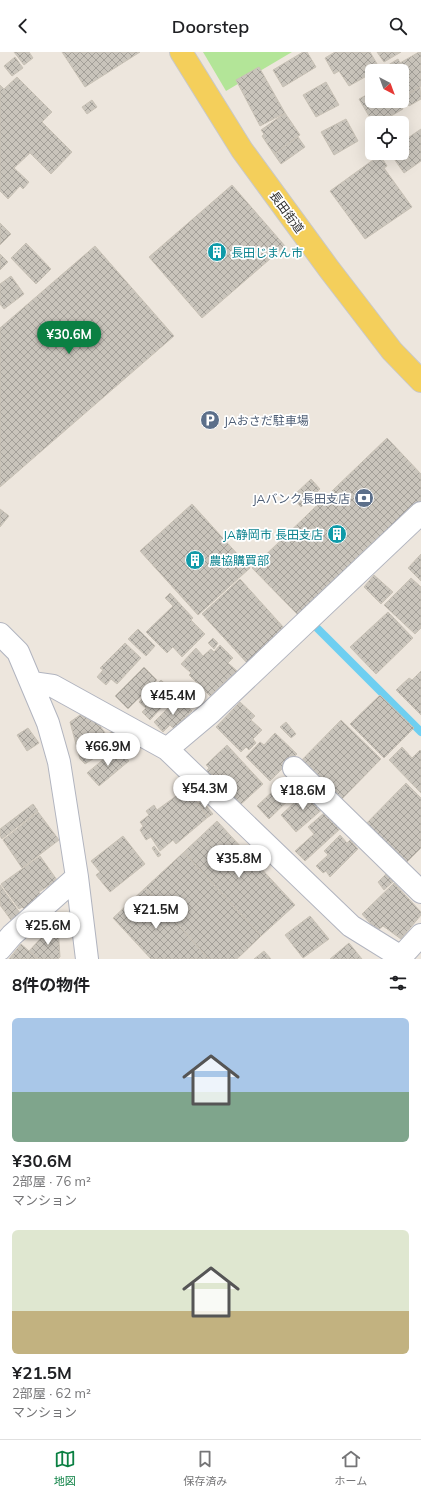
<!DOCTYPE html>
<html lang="ja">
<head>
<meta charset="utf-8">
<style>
	body { margin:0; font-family:Mulish,"Noto Sans JP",sans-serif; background:#f2f2f2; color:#202124; height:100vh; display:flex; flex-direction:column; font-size:15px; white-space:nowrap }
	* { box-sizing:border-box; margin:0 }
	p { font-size:13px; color:#757577 }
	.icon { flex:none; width:22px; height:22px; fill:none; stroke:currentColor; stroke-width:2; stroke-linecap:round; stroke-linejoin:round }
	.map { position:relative; height:907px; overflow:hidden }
	.drawer { display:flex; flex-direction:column; background:#fff; flex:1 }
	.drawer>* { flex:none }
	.needle { width:26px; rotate:139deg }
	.buttons { position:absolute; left:365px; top:12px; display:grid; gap:8px }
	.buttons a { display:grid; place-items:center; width:44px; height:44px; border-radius:6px; background:#fff; box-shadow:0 4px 16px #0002; font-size:20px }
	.price { position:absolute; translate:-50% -34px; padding:0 9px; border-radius:14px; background:#fff; color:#222; font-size:13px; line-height:26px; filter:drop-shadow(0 1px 2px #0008) }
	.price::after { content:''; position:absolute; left:50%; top:24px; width:12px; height:9px; margin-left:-6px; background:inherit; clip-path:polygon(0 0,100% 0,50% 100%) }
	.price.on { background:#0b8043; color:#fff }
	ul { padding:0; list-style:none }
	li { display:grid; align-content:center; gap:8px; height:212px; padding:0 12px }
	li span { display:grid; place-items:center; height:124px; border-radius:6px; color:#555 }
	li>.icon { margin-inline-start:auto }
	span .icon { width:72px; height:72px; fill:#fffc; stroke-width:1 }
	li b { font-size:17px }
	h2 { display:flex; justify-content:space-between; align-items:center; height:48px; padding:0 12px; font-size:17px }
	header { display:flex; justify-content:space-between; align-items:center; height:52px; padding:0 12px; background:#fff; font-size:18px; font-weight:600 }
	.menu { display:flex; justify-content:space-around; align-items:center; height:56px; border-top:1px solid #e0e0e0; background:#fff; font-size:11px; color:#757577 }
	.menu a { display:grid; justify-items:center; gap:2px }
	.menu .on { color:#0b8043 }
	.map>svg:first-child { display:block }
</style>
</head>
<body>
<header><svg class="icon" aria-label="back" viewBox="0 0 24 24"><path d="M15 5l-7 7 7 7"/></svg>Doorstep<svg class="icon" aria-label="search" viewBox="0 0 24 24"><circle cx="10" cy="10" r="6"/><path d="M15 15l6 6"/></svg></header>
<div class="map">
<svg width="421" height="907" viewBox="0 0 421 907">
	<defs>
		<pattern id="building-cross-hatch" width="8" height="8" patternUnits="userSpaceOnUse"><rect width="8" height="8" fill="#c9c4bb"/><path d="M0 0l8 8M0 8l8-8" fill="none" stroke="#a39f98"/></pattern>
	</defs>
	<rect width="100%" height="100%" fill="#ede6dd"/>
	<path fill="#b3e598" d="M203,0H292L226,39Z"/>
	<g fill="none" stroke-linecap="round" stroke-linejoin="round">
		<path stroke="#6ecff1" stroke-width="8" d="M315,574L421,680"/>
	</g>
	<path fill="url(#building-cross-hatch)" stroke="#c9c2b6" d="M14,0H29L33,6L24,13Z
		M62,0H140L85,35Z
		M303,0H307L316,15L283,35L273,18Z
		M335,0H370L380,17L372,19V21L349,34L339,19L334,22L325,6Z
		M377,0H401L384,10Z
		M419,0H421V34L403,45L402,19H387L385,15L398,7L400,11Z
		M15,5L23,16L12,24L4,14Z
		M259,15L285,61L260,74L236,28Z
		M17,25L52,60L42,70L72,100L51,122L30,101L14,116L29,130L23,137L20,134L8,147L0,139V33L4,37Z
		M326,30L339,53L316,65L303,43Z
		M420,35L421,47L409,54L403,45Z
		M372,40V49H399L403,57L379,71H373L359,47Z
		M92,48L97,55L87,62L82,55Z
		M285,61L300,83L274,102L262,84L264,82L261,78Z
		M346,67L358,89L334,103L321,80Z
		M421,77V109L404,121L390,101H402V90Z
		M298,85L305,95L281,112L274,102Z
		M380,103L387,114L384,116L412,155L365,187L330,139Z
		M232,133L285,194L202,266L149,205Z
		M0,171L11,182L0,193Z
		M26,191L51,217L36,232L11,206Z
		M95,194L174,284L0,435V276Z
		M0,202L8,210L0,218Z
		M11,224L24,242L4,257L0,252V232Z
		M387,386L421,422V448L300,565L252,516Z
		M311,427L320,437L301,455L292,445Z
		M192,452L250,516L198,563L140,499Z
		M0,457L9,464L0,475Z
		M421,502V529L408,516Z
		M374,523L393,540L381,552L364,535Z
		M411,526L421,535V576L415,582L384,553Z
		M240,527L285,577L247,611L202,562Z
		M170,541L193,566L191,568L205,582L182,605L173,595L167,601L146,580L173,554L165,546Z
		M388,560L413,586L376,622L350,595Z
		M138,577L155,594L146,604L128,587Z
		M213,586L218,591L214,597L208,591Z
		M125,591L141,606L117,632L111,627L106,633L97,625L103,618L100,616Z
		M220,593L233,606L228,611L237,619L210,644L189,623L191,621L181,612L196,596L203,604L211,597L214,600Z
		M144,615L157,628L128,657L115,644Z
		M421,619V663L396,638L409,626L412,628Z
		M161,628L175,641L150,668L142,660L146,656L139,650Z
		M380,643L414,676L384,706L350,672Z
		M178,646L192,659L174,677L170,673L163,680L154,670Z
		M240,650L255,664L251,668L262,678L253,687L256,691L249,698L246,695L241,700L216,675Z
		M80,663L98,671L110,688L102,694L105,699L85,712L80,707L70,670Z
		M341,668L381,707L335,754L295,715Z
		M286,670L296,682L291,686L280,675Z
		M28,676L39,691L27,699L17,683Z
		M116,677L122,685L108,697L105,692L110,688L107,683Z
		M275,681L297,702L270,729L246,705L260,690L264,693Z
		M227,693L263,732L239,754L206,719L209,716L206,713Z
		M402,695L412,706L420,698L421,699V741L389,708Z
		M117,696L129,709L99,734L87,721Z
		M290,723L302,735L269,767L257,754Z
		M406,731L421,746V796L400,817L360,778Z
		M187,736L208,765L176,792L173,788L160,799L151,785L146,788L140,778L143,774L140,770L149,763L146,759L154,753L157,758Z
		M308,738L325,755L296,780L281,763Z
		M202,749L213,762L208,765L198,751Z
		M33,752L38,759L2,787L0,784V777Z
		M38,760L59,788L22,816L3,788Z
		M324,761L332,770L334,767L341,776L305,809L295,799L314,782L308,775Z
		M217,769L295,853L261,884L184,800Z
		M340,783L347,791L350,788L358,797L330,825L326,819L323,821L316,814L328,803L324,799Z
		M123,784L145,812L110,840L96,823L100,820L91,809Z
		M154,794L161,803L158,805L152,796Z
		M184,800L261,884L237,907H209L145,836Z
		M40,804L57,828L39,840L41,843L24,857L22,855L19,857L1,832Z
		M388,820L395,828L384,838L378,830Z
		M394,831L421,860V863L401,887L383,874L377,879L362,862Z
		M0,833L20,861L11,868L0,853Z
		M145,836L209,907H151L113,866Z
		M310,864L329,887L303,906L285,883Z
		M54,872L58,876L60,905L58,907H38L29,899Z
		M349,891L362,907H330Z
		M21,892L29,899L38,907H9Z
		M264,899L271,907H254Z"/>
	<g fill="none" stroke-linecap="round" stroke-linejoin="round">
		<g stroke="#b1b4bf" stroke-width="24">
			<path id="minor" d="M0,582L18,600L48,671L59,710L77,825L87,907
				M32,631L53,634L167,697L351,874L401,905V907
				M167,697L211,660L421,461
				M294,716L421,840
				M0,897L12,883L77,825
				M399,907L421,883"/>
		</g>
		<g stroke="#c8c8c8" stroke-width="24">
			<path id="major" d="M181,0L242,98L329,217L392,299L421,329"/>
		</g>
		<use href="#minor" stroke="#fff" stroke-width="22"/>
		<use href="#major" stroke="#f4cf5b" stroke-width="22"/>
	</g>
	<defs>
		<g id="building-disc" transform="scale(1)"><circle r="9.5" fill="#0f9aa8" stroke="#fff"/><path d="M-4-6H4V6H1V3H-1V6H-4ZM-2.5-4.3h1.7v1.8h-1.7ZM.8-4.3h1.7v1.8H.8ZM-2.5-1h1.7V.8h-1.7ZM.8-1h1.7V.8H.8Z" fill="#fff"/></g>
		<g id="parking-disc" transform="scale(1)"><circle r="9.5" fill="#5c6f8a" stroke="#fff"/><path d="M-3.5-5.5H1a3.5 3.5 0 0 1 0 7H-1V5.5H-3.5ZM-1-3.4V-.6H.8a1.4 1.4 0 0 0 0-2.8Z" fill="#fff"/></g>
		<g id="bank-disc" transform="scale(1)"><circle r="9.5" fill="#5c6f8a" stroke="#fff"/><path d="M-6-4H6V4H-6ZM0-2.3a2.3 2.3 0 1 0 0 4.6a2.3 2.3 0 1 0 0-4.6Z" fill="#fff"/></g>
	</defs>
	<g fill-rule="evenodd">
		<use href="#building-disc" x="217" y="200"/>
		<use href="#parking-disc" x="210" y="368"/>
		<use href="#bank-disc" x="364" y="446"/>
		<use href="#building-disc" x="337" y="482"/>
		<use href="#building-disc" x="195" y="508"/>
	</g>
	<g text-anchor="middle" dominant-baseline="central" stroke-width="3.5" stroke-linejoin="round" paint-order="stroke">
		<g font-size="12" fill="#2b2b2b" stroke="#fff">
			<text transform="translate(287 160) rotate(54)">長田街道</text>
		</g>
		<g font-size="12" fill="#0d838f" stroke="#fff" text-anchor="start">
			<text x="231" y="200">長田じまん市</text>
			<text x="323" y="482" text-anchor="end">JA静岡市 長田支店</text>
			<text x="209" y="508">農協購買部</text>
		</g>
		<g font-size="12" fill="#4e5e75" stroke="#fff" text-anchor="start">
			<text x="224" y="368">JAおさだ駐車場</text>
			<text x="350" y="446" text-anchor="end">JAバンク長田支店</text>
		</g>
	</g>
</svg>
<div class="buttons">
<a><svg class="needle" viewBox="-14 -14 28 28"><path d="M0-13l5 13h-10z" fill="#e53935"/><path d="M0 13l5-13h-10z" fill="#757577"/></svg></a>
<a><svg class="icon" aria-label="locate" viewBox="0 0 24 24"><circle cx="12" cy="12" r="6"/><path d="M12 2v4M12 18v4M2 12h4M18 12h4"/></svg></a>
</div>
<b class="price on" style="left:69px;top:303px">¥30.6M</b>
<b class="price" style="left:173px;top:664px">¥45.4M</b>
<b class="price" style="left:108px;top:715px">¥66.9M</b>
<b class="price" style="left:205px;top:757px">¥54.3M</b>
<b class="price" style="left:303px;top:759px">¥18.6M</b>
<b class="price" style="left:239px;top:827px">¥35.8M</b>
<b class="price" style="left:156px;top:878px">¥21.5M</b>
<b class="price" style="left:48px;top:894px">¥25.6M</b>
</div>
<section class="drawer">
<h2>8件の物件<svg class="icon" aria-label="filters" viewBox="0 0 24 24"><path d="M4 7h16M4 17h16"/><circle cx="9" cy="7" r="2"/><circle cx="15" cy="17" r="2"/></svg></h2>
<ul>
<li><span style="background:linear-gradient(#a9c7e8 60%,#7fa58c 0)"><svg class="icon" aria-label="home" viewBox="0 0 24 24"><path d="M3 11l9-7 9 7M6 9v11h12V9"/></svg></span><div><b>¥30.6M</b><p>2部屋 · 76 m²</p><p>マンション</p></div></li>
<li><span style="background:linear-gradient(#dfe7d0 65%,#c2b280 0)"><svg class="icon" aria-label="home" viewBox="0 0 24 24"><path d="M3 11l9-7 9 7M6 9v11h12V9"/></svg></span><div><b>¥21.5M</b><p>2部屋 · 62 m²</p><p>マンション</p></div></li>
</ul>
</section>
<nav class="menu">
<a class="on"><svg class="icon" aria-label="map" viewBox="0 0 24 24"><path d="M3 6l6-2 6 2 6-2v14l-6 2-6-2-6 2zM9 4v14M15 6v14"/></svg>地図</a>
<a><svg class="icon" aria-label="saved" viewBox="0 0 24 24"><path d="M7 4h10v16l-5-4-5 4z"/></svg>保存済み</a>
<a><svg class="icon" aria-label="home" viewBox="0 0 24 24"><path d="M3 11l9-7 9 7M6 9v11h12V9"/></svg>ホーム</a>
</nav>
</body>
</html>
